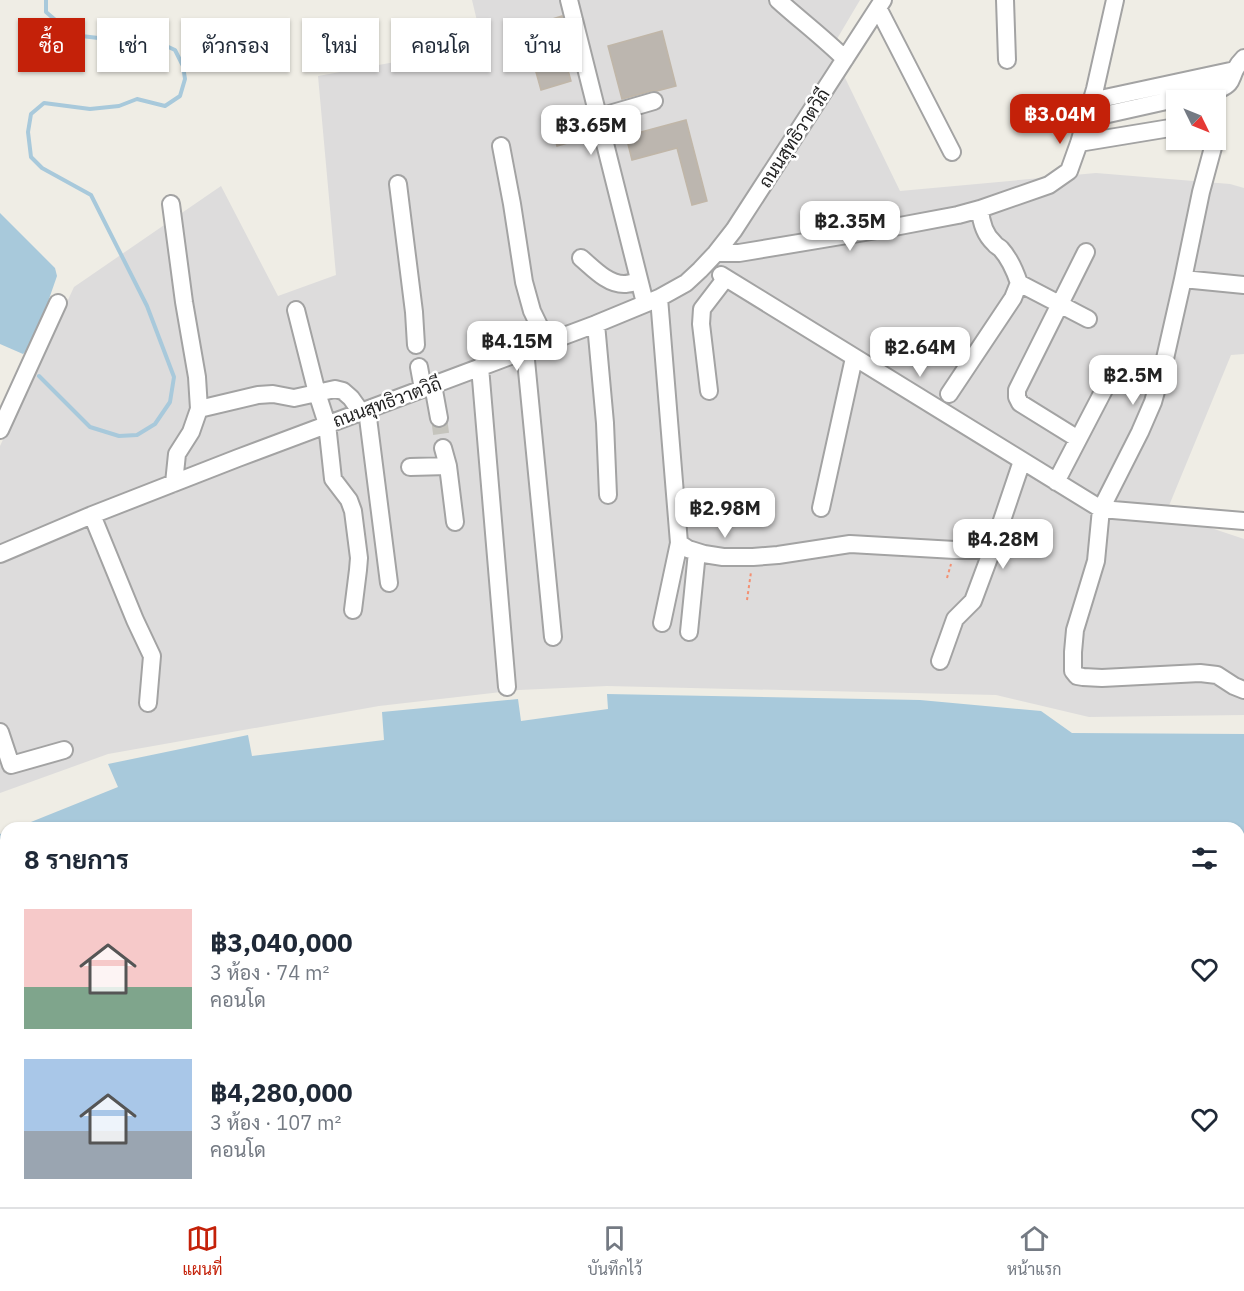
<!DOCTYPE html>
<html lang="th">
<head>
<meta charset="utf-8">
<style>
	body { margin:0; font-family:"IBM Plex Sans",Sarabun,sans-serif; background:#f6f6f7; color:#1f2937; height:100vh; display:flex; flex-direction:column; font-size:22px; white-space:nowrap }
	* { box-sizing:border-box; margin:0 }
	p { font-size:20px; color:#747a83 }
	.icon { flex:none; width:33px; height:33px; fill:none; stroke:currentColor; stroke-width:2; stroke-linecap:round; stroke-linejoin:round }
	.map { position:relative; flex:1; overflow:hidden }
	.panel { position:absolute; left:0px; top:822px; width:1245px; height:386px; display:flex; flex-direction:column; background:#fff; border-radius:18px 18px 0 0; box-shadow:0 2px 4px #0004 }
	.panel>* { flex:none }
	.guide { position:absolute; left:18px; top:18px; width:600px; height:54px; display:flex; gap:12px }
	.needle { width:39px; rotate:133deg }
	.tools { position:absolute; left:1166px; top:90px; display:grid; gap:12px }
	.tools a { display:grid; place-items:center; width:60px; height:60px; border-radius:0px; background:#fff; box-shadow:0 2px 4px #0004; font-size:30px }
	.price { position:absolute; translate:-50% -51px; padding:0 14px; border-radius:12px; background:#fff; color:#222; font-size:20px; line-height:39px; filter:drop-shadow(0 2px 3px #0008) }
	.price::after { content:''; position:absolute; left:50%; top:36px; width:18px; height:14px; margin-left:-9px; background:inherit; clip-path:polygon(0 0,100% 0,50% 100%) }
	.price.current { background:#c42109; color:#fff }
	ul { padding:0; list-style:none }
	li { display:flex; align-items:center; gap:18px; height:150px; padding:0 24px }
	li span { display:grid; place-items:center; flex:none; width:168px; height:120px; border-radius:0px; color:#555 }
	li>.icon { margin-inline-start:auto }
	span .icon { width:72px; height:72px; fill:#fffc; stroke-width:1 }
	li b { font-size:26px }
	h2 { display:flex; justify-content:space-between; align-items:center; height:72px; padding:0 24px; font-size:26px }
	.tag { padding:0 21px; border-radius:0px; background:#fff; box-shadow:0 2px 4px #0004; font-size:21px; line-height:54px }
	.tag.current { background:#c42109; color:#fff }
	.dock { display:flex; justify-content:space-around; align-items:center; height:84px; border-top:2px solid #e0e1e3; background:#fff; font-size:16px; color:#747a83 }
	.dock a { display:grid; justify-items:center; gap:3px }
	.dock .current { color:#c42109 }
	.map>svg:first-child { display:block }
</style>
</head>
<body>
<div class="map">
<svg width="1244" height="1207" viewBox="0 0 1244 1207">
	<rect width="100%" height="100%" fill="#efede5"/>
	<path fill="#dddcdc" d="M472,0H860L831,49L900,191L1096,173L1230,184L1244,188V354L1231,355L1166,513L1244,539V715L1089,717L996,695L607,686L519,690L379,706L108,754L0,793V446L74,287L221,186L278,296L336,275L318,76L483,46Z"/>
	<path fill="#a8c9db" d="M0,213L55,268L57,276L33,345L23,354L0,344Z
		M607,694L920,700L1041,711L1072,733L1244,734V1192L1239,1191V828H16L118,787L108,764L248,735L252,756L384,740L382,712L518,699L521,721L608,709Z
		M6,832V1202H39L17,1207H0V834Z
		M69,1202H175L176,1207H71Z"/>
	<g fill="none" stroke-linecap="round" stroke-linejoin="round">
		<path stroke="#a8c9db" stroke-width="4" d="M39,376L90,427L119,436L137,435L155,424L170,402L174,377L147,306L91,195L42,168L31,157L28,132L31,114L44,103L90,109L119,106L137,99L165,106L180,96L185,79L183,66L175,50L151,39L132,42L73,35L46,12V0"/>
	</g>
	<path fill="#bcb6af" stroke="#c0b6a8" stroke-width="1.5" d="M562,16L572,54L564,56L571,81L541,90L534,65L531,66L520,29Z
		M662,31L676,86L657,91H651L622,99L608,46Z
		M586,110L592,136L557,146L550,120Z
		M686,120L707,201L692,205L677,148L632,160L626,136Z"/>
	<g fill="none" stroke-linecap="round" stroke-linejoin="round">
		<path stroke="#c5c4bd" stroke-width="16" stroke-dasharray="16 8" stroke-linecap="butt" d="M439,418L443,448"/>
		<g stroke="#a3a3a3" stroke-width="20">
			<path id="minor" d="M569,0L645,303
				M778,0C800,20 824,38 845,59
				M1005,0L1007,60
				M878,8L952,152
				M1091,101L1235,70
				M599,117L654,101
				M1086,119L1220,89C1232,83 1230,81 1235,70C1237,66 1241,61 1244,58
				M1215,140L1201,192L1183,279L1164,363L1153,402L1140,432L1101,509L1096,561L1075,630L1073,652V671L1077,676L1083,677L1102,678L1200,673L1217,675L1234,686L1244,690
				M1079,143L1176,127
				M501,146L512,204L524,282L532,311L547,342
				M398,184L414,312L416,345
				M171,204L184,302L197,377L199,409L191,432L177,454L174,483
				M716,253H739L889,228L958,215L980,209
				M581,258C593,268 607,284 624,284C629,284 634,282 639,281
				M721,275L1101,509L1244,521
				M1183,279L1244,285
				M1019,283L1088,319
				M659,298L679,543L688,549L704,554L723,557H753L778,555L850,544L955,550H992
				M296,310L317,393L327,424L333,479L349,500L353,511L359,558L358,570L353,610
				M596,324L605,423L608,495
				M525,350L553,637
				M419,367L423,389
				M480,367L507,687
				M433,385L439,418
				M709,391L701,324L702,309L725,279
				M949,394L1013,298L1019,283C1015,271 1010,259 1001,249C999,247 996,246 994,243C984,234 981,222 980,209L1049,185L1069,171L1079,143L1095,89L1115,0
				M199,409L258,395L273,394L294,398L335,389L343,391L351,398L361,412
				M367,410L389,583
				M0,430L58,303
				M1078,439L1020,403L1017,397V390L1086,252
				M443,448L448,466L455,522
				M410,467L448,466
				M1056,482L1107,384
				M821,508L854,358
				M92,515L135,620L152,656L148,703
				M0,554L92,515L238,458L596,324L659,298L686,283L700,270L716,253L734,230L883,0
				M662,623L679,543
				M689,632L697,552
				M940,661L955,619L973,601L992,550L1022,461
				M0,732L11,765L64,750
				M235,1202L236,1207"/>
		</g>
		<path stroke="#f39072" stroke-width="2" stroke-dasharray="3 3" stroke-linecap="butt" d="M947,578L951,564
			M747,600L751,572"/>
		<use href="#minor" stroke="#fff" stroke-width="16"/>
	</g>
	<g text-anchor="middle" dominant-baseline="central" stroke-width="5" stroke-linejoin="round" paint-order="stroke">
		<g font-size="18" fill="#1f1f1f" stroke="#fff">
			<text transform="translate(794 138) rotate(-57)">ถนนสุทธิวาตวิถี</text>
			<text transform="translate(387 402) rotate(-20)">ถนนสุทธิวาตวิถี</text>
		</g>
	</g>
</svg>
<div class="tools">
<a><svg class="needle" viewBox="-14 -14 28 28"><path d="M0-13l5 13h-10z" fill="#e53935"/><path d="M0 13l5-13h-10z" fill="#747a83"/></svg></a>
</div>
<b class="price current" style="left:1060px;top:145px">฿3.04M</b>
<b class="price" style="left:591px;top:156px">฿3.65M</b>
<b class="price" style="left:850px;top:252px">฿2.35M</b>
<b class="price" style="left:517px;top:372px">฿4.15M</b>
<b class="price" style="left:920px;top:378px">฿2.64M</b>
<b class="price" style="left:1133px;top:406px">฿2.5M</b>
<b class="price" style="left:725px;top:539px">฿2.98M</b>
<b class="price" style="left:1003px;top:570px">฿4.28M</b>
<div class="guide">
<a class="tag current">ซื้อ</a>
<a class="tag">เช่า</a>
<a class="tag">ตัวกรอง</a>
<a class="tag">ใหม่</a>
<a class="tag">คอนโด</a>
<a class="tag">บ้าน</a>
</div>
<section class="panel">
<h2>8 รายการ<svg class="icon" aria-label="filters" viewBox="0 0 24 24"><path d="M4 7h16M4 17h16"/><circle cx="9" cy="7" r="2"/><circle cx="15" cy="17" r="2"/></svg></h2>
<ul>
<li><span style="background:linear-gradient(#f6c9c9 65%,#7fa58c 0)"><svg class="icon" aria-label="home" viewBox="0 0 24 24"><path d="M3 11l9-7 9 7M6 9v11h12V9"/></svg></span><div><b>฿3,040,000</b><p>3 ห้อง · 74 m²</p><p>คอนโด</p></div><svg class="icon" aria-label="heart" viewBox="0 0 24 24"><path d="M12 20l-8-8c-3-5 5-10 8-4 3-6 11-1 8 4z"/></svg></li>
<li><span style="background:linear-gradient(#a9c7e8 60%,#9aa5b1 0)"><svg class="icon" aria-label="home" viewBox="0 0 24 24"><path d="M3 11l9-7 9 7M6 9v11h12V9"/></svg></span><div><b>฿4,280,000</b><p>3 ห้อง · 107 m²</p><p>คอนโด</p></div><svg class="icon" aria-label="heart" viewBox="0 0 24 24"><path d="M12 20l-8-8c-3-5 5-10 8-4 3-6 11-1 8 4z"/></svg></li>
</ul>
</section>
</div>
<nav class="dock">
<a class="current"><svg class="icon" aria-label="map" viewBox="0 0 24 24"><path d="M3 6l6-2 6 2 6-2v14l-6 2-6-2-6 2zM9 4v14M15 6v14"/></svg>แผนที่</a>
<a><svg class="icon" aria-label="saved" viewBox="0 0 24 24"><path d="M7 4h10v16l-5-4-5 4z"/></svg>บันทึกไว้</a>
<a><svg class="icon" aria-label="home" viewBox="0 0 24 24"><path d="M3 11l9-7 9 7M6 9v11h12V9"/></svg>หน้าแรก</a>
</nav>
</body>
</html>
